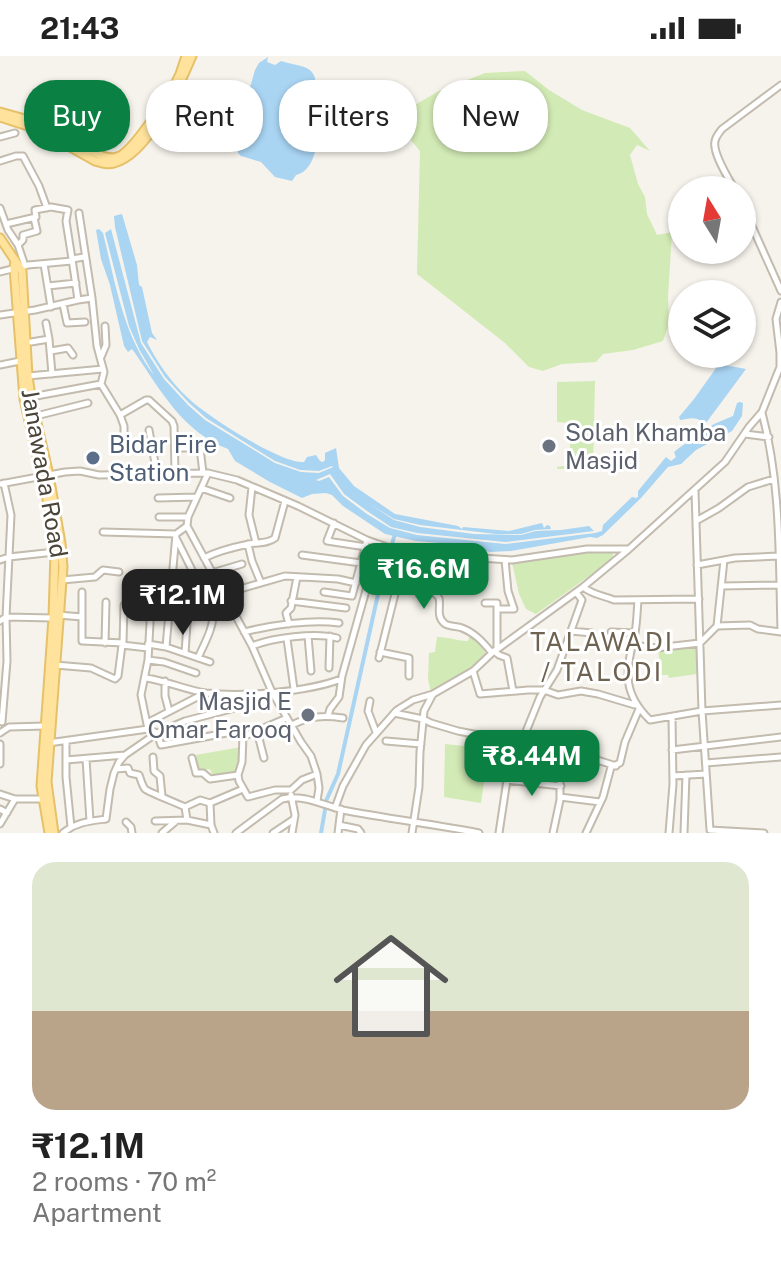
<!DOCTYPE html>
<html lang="en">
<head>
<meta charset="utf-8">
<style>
	body { margin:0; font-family:"Public Sans",sans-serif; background:#f2f2f2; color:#222; height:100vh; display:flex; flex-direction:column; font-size:30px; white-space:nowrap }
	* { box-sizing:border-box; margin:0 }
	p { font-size:26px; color:#767676 }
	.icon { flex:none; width:44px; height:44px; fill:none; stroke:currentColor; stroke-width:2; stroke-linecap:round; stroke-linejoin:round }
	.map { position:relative; height:777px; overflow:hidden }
	.drawer { display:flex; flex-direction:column; background:#fff; flex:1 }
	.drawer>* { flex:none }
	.banner { position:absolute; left:24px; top:24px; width:734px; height:72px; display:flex; gap:16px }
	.needle { width:52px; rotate:349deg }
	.tools { position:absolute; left:668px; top:120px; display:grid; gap:16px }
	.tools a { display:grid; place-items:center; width:88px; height:88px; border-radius:50%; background:#fff; box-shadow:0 2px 6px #0004; font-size:40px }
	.price { position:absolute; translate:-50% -68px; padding:0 18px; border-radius:16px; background:#0b8043; color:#fff; font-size:26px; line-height:52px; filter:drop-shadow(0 2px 4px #0008) }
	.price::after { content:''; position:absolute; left:50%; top:48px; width:24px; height:18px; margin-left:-12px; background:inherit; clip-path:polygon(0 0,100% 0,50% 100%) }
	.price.on { background:#222; color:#fff }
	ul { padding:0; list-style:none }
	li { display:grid; align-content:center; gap:16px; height:424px; padding:0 32px }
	li span { display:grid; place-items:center; height:248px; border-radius:24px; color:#555 }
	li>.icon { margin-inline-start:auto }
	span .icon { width:144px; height:144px; fill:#fffc; stroke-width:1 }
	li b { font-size:34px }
	.tag { padding:0 28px; border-radius:32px; background:#fff; box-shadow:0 2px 6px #0004; font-size:28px; line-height:72px }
	.tag.on { background:#0b8043; color:#fff }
	.status { display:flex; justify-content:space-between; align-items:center; height:56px; padding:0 40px; background:#fff; direction:ltr }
	.status svg { height:22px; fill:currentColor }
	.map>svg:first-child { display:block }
</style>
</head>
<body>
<div class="status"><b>21:43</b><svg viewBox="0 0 49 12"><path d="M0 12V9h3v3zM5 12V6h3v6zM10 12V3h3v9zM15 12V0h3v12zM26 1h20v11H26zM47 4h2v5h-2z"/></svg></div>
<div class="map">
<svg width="781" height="777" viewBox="0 0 781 777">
	<rect width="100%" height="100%" fill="#f6f3ec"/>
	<path fill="#d2eab5" d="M525,15L549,34L582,54L630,72L650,95L637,89L630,99L638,128L645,141L647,158L657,179L672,176L668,240L669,268L663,285L633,294L603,298L596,306L562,308L543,315L529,311L505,287L417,218L420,95L392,62L439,35L485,17Z
		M595,325L593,412L557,413V411L570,409V367L557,366V326Z
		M602,495L613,496V500L603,510L536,558L526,553L519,538L512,507Z
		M470,579L480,588L486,598L460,620L431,637L428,623L429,597L435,596L437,581C449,581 457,585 468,585Z
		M697,589L699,615H697V618L669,622L668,619H661L658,593Z
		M466,679L490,684L481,747L444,741L445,688L464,690Z
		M241,691V706L238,716L213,721L210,713L198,715L196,699Z"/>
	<path fill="#a9d4f2" d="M268,1L267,6L275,9L281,5C289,8 305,9 311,15C322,27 310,45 312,59C313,65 317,71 317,77C318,92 312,116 296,119L292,125L275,121L261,106L241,100L238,97L236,80L255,14L259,7Z
		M122,158L137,209L139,229L142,231L152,277L157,284L150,281L147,286C157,306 171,326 187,341C205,359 281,408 304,406L307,401L316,399L320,405L323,406L325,404V397L336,392L339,412L354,430L395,458L458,470L462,473L463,471L509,475L542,467L544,472L547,469L550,470L551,473L535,474L521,478H496L420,469L394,463L370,448L394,464L420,471L474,478L521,479L536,475L561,474L589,470L594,475L505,486L417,477L391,471L367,455L344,438L330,418L316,424L319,425L329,421L343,440L367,458L390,472L417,479L505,488L595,477L602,475L603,469L632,441L636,442L638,441V435L666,401L671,405L676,401L674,396L679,392L714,368L733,360L737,347L740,346L743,347L742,360L732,375L696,394L681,408L668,411L641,442L603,479L597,482L590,481L511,495L490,496L463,489L416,485L385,478L343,450L332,439L326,437L312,438L302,442L270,426L235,405L228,393C183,376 161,335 135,297L132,293L128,296L124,290L110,229L101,203L96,174L99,173L103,177C115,225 123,279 154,319L139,293L129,270L105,177L111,173L141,287L164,323L188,349L205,364L275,407L301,416L319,417L333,411L332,410L319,415L300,414L275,405L206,362L189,347L165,321L142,285L115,171L114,160Z
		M719,308L746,313L706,367L702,368L701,365C694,360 688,363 680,364L679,361L694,343Z"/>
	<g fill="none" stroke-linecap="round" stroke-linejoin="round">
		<path stroke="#a9d4f2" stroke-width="4" d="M326,745L338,718L381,525L395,478
			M321,777L325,754"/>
		<g stroke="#c2bbae" stroke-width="9">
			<path id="minor" d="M0,81L15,77
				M0,105L16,100H23L39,130L47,152
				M735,134C729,123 712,97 715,85C716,80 719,77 722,73L781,29
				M742,148L781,235
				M0,152L8,174L18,189L25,210
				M79,157L92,242
				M6,168L36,161L35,154L51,151L68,154L66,165L72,203
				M18,189L23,184V179L37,175L34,162
				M44,208L51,251
				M0,216L28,209L72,205
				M48,230L76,227
				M78,244L92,242L97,290L104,316L101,328
				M63,248L67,267L85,266
				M0,259L35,254L78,244L72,203L84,201
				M46,267L49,283L52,318
				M31,286L49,283
				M51,295L68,292L73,299
				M101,301L106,289L105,270
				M0,309L20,305
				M28,320L103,313
				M31,341L101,328L120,359L146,344H149L172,365L174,370L175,418
				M762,357C781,427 779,502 781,575
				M120,359L124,370V382
				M36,360L88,347
				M149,374L157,418
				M745,378L769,381
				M175,392H200L203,417
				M208,417L188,461L187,470L252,590L272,636L301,686L311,700L317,718L319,732L317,745
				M0,428L65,416L80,415L99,419L208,417L237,424L298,450L367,484L387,491L415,498L512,504L587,493H628
				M252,431L249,459L256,487
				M201,432L230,442
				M695,435L702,655L710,774L764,777
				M158,442L197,441
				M159,461H188
				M696,465L719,452L748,431L774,423
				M334,467L327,485L366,491
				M103,476L176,478
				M176,482L213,556C214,572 204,588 198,602
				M248,488L252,505L261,527
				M404,496L401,508C407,514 438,539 439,542C441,550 436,560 444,567C448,571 457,570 462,572C475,577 483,586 492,597
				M302,499L361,507
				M204,502C218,495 234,491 249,488C259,486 267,488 275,482L285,445
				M0,504L9,501L55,496
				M724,504L717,570L750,569L758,573L781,576
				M697,509L735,502L779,500
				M408,515L458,518L457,528
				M212,517L242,508
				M62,524L95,521L103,514L119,516
				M458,524L469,522V502
				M721,530L779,529
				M583,531C593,539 602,539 614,544L699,543
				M324,536L352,540L367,484
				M223,538L285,520L338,523L356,527
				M638,544C637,556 637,570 634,582C625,616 623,638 650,664L702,655L781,649
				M291,545L346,552
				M485,547H497V592
				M497,553H514L508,535L505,504
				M58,559L82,561V585L123,587L122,589L148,592
				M82,561V536
				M0,565L6,561L53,562
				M289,568L286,557L291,552L297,521
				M571,575L592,577
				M244,576C272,569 311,563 339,567
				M611,576L635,577
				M308,580L311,615
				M287,583L294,633
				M105,587L106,546
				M123,587L124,549
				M148,588L166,591L210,606
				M631,589L656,592L700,587L717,570
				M252,590C272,582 315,576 337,582
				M166,591L176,478L187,470
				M494,595L499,599L507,602L513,635
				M380,596L409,602V620
				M185,597L188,553
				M379,602L400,518L406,513
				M148,604L164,606L196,617
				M55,609L91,612L115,623L118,620L122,589
				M329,612L330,580
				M473,615L480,638L528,634H544L558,639L581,635L598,638L635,649
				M146,622C167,625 186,634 206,637C242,641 308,636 341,623
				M165,625V640L169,655
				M370,645L368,655L376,676
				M394,657L423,663L431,667L458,675L494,682L517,683L544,687L616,710
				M328,660L330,653L339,641L342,620L379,488
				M2,666L7,605L6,561L11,459L4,427
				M147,667L205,637
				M292,669C309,660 324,659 343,662
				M148,673L157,677L161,689L232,676L233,678L247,679L287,662
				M257,675L264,702
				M0,677L9,671L45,670
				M243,679L242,706L238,719L239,725L248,741L275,734H291L302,724L317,718
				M66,685V721L71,771
				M386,685L421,688
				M48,687L148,673L141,639L148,604L152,530
				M0,688V708
				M672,694L781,681
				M153,701L154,715L160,720L162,740
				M192,702L196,717H203L210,723L238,719
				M86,703L90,765
				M66,704L125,699
				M706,707L781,701
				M116,713L128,712L130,717L139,719C141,724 142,729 145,733C148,736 177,747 185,751L187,764
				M673,720L706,718
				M507,724L561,730
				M0,738L15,743H46
				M291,739L295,759L292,777
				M560,741L600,746
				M210,747L211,769
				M185,751L200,744L210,747L243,733
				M335,752L343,730L366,689L397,654L413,644L433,638L473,615L492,597L583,531L629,493L725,406L749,371L762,356L780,311V297L776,263L781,246
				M0,753L7,757
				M155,765L187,764L211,769L214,777
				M126,766L131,771L132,777
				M0,768L15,743
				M339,769L358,773L361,777
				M63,777C76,766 90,765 106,763L110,733L114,717L119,706L125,699L157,677L185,665L250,648
				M162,777L176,765
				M236,777L282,743C304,738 322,749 343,754C388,763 434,768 479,777
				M273,777L294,763
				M338,777L341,753
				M412,777L419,731L420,696L424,655L433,638
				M499,777L507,724L517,683L525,678L540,641L557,614L582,544L576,536
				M553,777L560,744V722L565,694
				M586,777L603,741L611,711L620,707L625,686L639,653
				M669,777L673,728L672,661
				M684,777L686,719"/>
		</g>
		<g stroke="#e6c16a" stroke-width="11">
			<path id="major" d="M0,56L32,65L102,100C109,102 114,103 120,100C136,91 172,36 180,18C182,12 184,6 186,0
				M0,61L40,74L95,105C102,107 108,109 114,107C147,99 180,29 192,0
				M0,182L22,215L28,320L31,341L49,419L61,487L63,511L47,726L54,777
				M15,204L14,212L24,343L50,456L55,496L53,562L41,730L49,777"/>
		</g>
		<use href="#minor" stroke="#fff" stroke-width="5"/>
		<use href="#major" stroke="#ffe39c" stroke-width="7"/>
	</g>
	<g fill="#6b7280" stroke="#fff" stroke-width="3">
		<circle cx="549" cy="390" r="8"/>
		<circle cx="308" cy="659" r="8"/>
	</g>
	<circle fill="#5c6f8a" stroke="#fff" stroke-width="3" cx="93" cy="402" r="8"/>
	<g text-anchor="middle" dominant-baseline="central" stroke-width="6" stroke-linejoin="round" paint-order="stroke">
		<g font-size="24" fill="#5b616d" stroke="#fff" text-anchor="start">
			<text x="565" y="376">Solah Khamba<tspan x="565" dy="28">Masjid</tspan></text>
			<text x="292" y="645" text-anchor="end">Masjid E<tspan x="292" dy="28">Omar Farooq</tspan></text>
		</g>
		<g font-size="24" fill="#4e5e75" stroke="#fff" text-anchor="start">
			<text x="109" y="388">Bidar Fire<tspan x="109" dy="28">Station</tspan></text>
		</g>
		<g font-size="24" fill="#4b4439" stroke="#fff">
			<text transform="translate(45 417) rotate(80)">Janawada Road</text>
		</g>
		<g font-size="26" letter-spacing="2" fill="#6e6250" stroke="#fff">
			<text x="602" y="585">TALAWADI<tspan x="602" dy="30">/ TALODI</tspan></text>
		</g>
	</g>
</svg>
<div class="tools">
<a><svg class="needle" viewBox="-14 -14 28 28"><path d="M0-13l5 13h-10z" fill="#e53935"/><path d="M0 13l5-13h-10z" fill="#767676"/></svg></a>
<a><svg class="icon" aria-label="layers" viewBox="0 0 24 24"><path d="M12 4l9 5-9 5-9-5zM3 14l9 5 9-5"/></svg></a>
</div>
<b class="price" style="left:424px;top:555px">₹16.6M</b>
<b class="price on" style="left:183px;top:581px">₹12.1M</b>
<b class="price" style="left:532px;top:742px">₹8.44M</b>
<div class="banner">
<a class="tag on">Buy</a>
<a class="tag">Rent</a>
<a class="tag">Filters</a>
<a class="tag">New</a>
</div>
</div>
<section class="drawer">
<ul>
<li><span style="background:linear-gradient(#dfe7d0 60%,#b9a48a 0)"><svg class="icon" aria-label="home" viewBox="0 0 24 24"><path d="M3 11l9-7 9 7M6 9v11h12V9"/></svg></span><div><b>₹12.1M</b><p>2 rooms · 70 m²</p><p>Apartment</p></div></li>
</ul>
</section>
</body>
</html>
